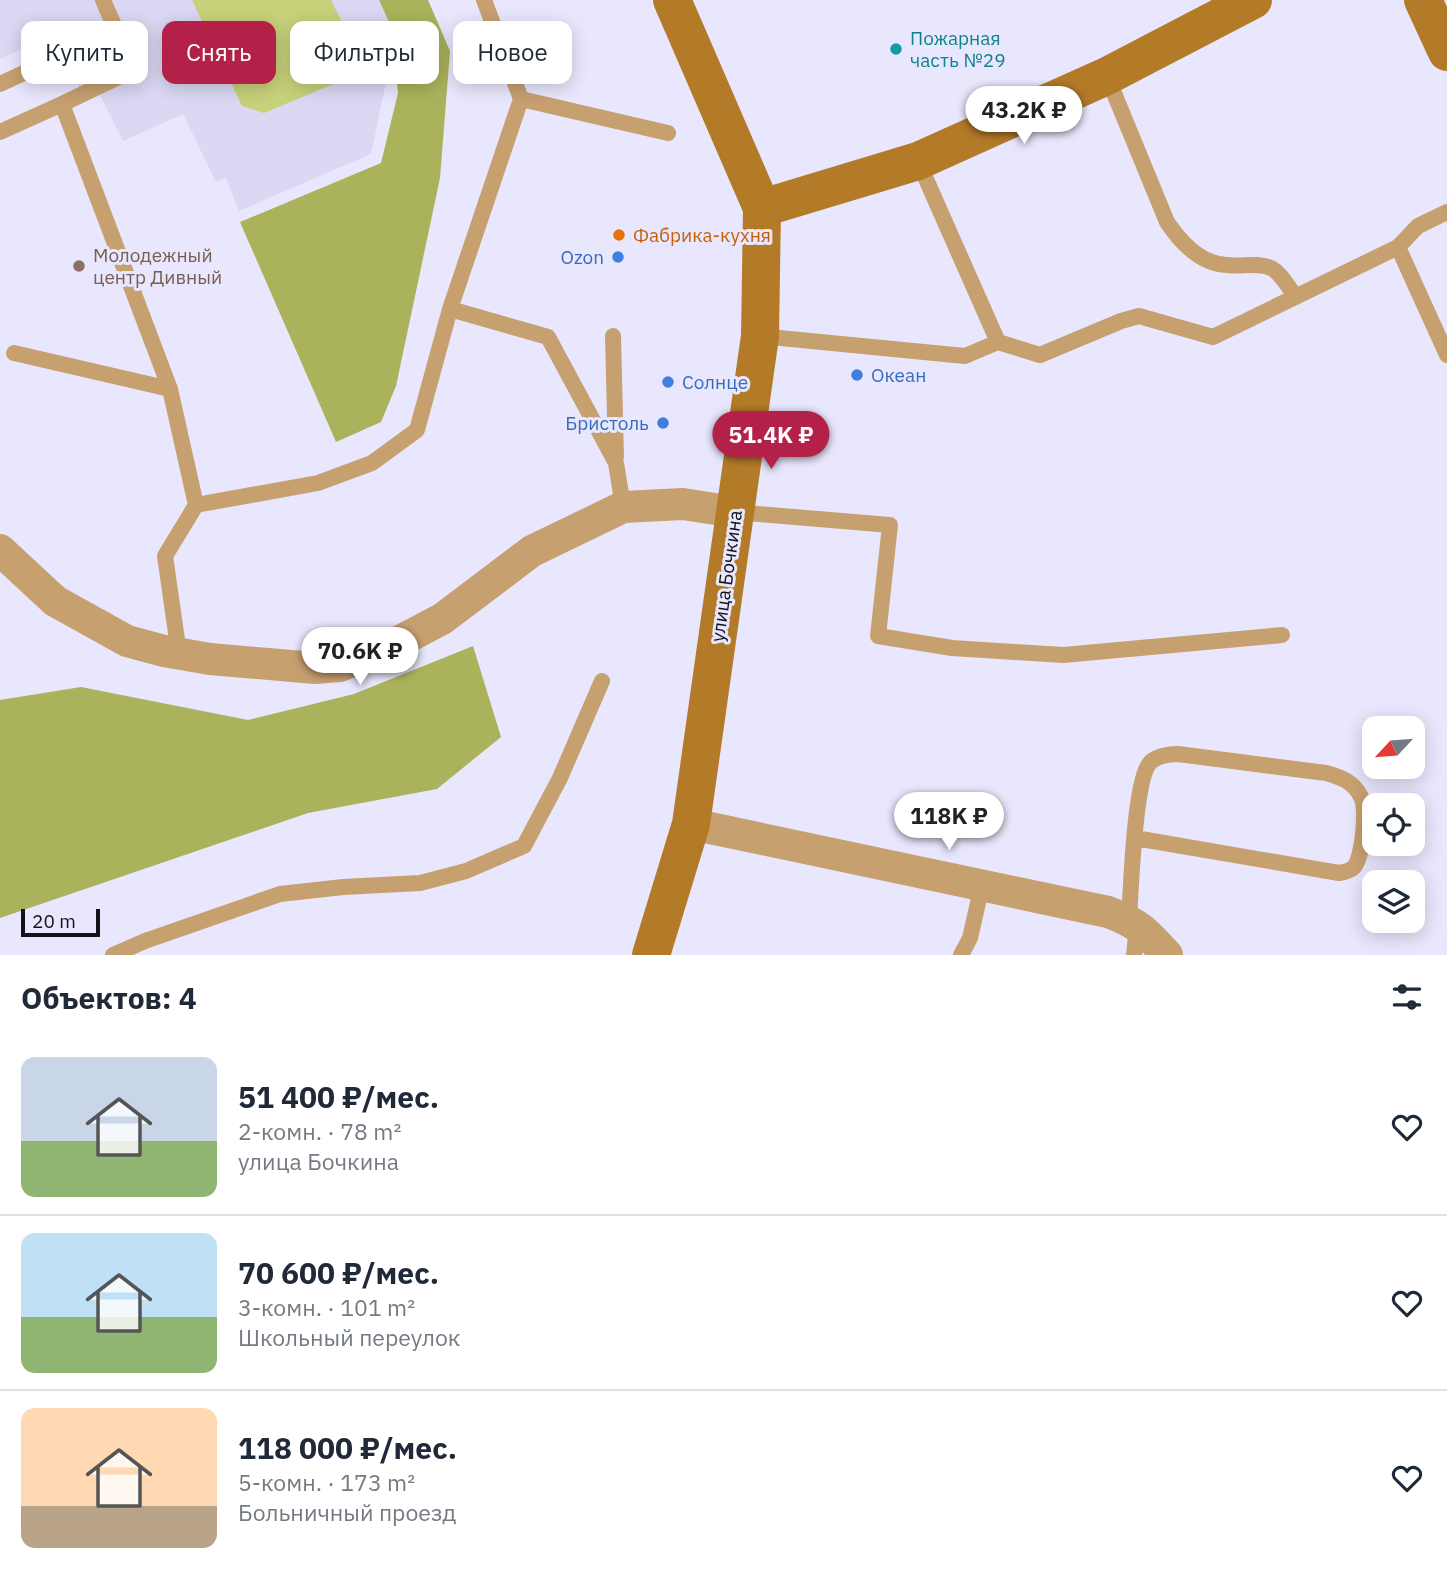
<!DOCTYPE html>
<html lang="ru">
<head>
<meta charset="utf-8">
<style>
	body { margin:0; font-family:"IBM Plex Sans",sans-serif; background:#f2f2f3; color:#1f2937; height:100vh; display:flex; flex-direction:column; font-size:26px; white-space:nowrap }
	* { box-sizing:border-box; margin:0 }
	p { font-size:23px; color:#747a83 }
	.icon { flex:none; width:38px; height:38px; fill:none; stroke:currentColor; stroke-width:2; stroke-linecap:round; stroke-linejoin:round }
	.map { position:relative; height:955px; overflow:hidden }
	.details { display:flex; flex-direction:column; background:#fff; flex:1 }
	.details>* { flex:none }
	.top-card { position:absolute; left:21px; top:21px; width:700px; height:63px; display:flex; gap:14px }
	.needle { width:46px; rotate:244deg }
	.fabs { position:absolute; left:1362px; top:716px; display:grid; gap:14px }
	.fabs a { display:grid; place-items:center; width:63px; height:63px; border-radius:14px; background:#fff; box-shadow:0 4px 18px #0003; font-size:35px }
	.scale { position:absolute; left:21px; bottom:18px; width:79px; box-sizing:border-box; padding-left:7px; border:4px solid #13121b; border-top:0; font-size:19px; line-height:24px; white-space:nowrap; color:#13121b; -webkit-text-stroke:5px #e9e7fd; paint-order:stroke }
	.price { position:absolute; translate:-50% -60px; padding:0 16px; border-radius:24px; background:#fff; color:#222; font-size:23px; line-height:46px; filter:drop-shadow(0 2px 4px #0008) }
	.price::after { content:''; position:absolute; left:50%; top:42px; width:21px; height:16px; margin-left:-10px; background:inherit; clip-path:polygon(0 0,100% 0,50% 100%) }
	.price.active { background:#b32148; color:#fff }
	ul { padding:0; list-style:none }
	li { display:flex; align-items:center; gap:21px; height:175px; padding:0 21px }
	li+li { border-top:2px solid #e0e1e3 }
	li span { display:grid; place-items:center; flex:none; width:196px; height:140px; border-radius:14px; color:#555 }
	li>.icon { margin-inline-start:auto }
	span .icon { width:84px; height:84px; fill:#fffc; stroke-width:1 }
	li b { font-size:30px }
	h2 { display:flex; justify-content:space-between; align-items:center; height:84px; padding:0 21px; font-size:30px }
	.chip { padding:0 24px; border-radius:14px; background:#fff; box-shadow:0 4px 18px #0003; font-size:24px; line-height:63px }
	.chip.active { background:#b32148; color:#fff }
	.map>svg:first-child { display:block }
</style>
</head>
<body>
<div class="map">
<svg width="1447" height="955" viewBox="0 0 1447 955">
	<rect width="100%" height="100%" fill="#e9e7fd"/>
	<path fill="#dad8f2" d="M0,0H403L371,154L239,211L226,178L216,182L183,114L123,141L95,85L81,92L53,35L0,59Z"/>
	<path fill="#c7d17a" d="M192,0H331C343,26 365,56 341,81L264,113L242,106Z"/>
	<path fill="#aab35b" d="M379,0H428L450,51L440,178L396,386L381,422L336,442L240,222L381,163L398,93L391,26Z
		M473,646L501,737L437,789L308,813L0,918V700L81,687L248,720L354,694Z"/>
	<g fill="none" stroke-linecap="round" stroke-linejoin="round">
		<path stroke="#c7a070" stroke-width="16" d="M484,0L521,99L668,133
			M1107,76L1167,222C1181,243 1200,264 1227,265C1242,267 1256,262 1271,268C1280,272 1289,288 1296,297
			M0,84L116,30L103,0
			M521,99L450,309L548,337L616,463L623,507
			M62,104L133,70L116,30
			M0,132L62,104L170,389
			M918,161L998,342
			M1398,247L1447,355
			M613,336L616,457
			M760,336L965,356L998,342L1040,355L1121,321L1139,316L1213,337L1398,247L1418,226L1447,212
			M14,353L170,389L196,505
			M735,512L890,525L878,636L952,648L1063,655L1282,635
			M179,654L165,556L196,505L318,483L372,463L417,430L450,309
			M1129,920C1131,890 1134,784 1149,764C1155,756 1169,754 1178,754L1326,773C1341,777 1354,782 1361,797C1367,809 1363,857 1354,867C1350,871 1345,872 1339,873L1135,838
			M113,955L145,941L280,894L343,887L420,883L466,871L524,846L560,778L602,681
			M961,955L970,938L982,885
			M1134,955L1137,925"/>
		<path stroke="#c7a070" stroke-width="32" d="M0,550L55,601L127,641L164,651L210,659L315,668L340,666L400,641L442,619L532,551L623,507L683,504L734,512
			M691,824L1108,912C1138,923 1146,932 1167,955"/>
		<path stroke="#b37a28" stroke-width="38" d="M1423,0L1447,52
			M762,208L918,161L1107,76L1253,0
			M651,955L691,824L760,336L762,208L672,0"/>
	</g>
	<circle fill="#0f9aa8" stroke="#e9e7fd" stroke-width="2.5" cx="896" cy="49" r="7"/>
	<circle fill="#e8710a" stroke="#e9e7fd" stroke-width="2.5" cx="619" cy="235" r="7"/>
	<g fill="#3f7fe0" stroke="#e9e7fd" stroke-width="2.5">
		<circle cx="618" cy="257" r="7"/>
		<circle cx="857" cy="375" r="7"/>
		<circle cx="668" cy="382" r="7"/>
		<circle cx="663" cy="423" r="7"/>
	</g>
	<circle fill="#8d6e63" stroke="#e9e7fd" stroke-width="2.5" cx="79" cy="266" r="7"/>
	<g text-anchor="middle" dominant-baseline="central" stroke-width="6" stroke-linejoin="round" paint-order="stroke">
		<g font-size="19" fill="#0d838f" stroke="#e9e7fd" text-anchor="start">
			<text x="910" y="38">Пожарная<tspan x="910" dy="22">часть №29</tspan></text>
		</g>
		<g font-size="19" fill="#c56008" stroke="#e9e7fd" text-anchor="start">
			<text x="633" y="235">Фабрика-кухня</text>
		</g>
		<g font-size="19" fill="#785e54" stroke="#e9e7fd" text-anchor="start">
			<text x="93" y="255">Молодежный<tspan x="93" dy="22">центр Дивный</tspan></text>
		</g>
		<g font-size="19" fill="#366cbe" stroke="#e9e7fd" text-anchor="end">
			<text x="604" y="257">Ozon</text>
			<text x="871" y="375" text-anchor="start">Океан</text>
			<text x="682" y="382" text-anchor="start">Солнце</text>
			<text x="649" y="423">Бристоль</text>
		</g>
		<g font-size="19" fill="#13121b" stroke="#e9e7fd">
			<text transform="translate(726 576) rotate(-82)">улица Бочкина</text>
		</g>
	</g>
</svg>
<div class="fabs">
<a><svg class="needle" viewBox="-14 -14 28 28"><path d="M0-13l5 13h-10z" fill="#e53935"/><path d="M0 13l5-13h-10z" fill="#747a83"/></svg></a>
<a><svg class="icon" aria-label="locate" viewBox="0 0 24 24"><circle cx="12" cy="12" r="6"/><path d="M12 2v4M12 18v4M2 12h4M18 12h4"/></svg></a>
<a><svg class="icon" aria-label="layers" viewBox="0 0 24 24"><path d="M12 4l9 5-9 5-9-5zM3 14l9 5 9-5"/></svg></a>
</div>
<div class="scale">20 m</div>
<b class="price" style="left:1024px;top:146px">43.2K ₽</b>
<b class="price active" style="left:771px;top:471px">51.4K ₽</b>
<b class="price" style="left:360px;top:687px">70.6K ₽</b>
<b class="price" style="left:949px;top:852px">118K ₽</b>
<div class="top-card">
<a class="chip">Купить</a>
<a class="chip active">Снять</a>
<a class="chip">Фильтры</a>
<a class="chip">Новое</a>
</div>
</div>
<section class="details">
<h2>Объектов: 4<svg class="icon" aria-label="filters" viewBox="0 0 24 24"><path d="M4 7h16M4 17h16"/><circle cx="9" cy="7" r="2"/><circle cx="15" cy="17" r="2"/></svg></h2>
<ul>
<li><span style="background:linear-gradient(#c9d6e8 60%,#8fb573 0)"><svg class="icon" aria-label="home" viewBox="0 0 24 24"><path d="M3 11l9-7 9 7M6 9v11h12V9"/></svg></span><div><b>51 400 ₽/мес.</b><p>2-комн. · 78 m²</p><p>улица Бочкина</p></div><svg class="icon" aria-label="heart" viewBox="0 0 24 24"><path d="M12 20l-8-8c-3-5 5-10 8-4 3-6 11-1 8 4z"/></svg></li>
<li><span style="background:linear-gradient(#bfe0f5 60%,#8fb573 0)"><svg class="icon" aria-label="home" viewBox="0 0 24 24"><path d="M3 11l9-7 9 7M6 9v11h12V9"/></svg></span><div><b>70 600 ₽/мес.</b><p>3-комн. · 101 m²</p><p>Школьный переулок</p></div><svg class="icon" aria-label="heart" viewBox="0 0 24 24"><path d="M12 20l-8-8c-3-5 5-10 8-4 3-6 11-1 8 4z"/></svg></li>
<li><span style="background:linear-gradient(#ffd9b3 70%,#b9a48a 0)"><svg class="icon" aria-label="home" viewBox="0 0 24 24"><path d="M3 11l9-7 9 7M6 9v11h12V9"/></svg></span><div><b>118 000 ₽/мес.</b><p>5-комн. · 173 m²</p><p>Больничный проезд</p></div><svg class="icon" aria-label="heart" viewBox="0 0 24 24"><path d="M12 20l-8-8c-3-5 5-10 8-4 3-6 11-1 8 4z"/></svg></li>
</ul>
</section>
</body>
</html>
